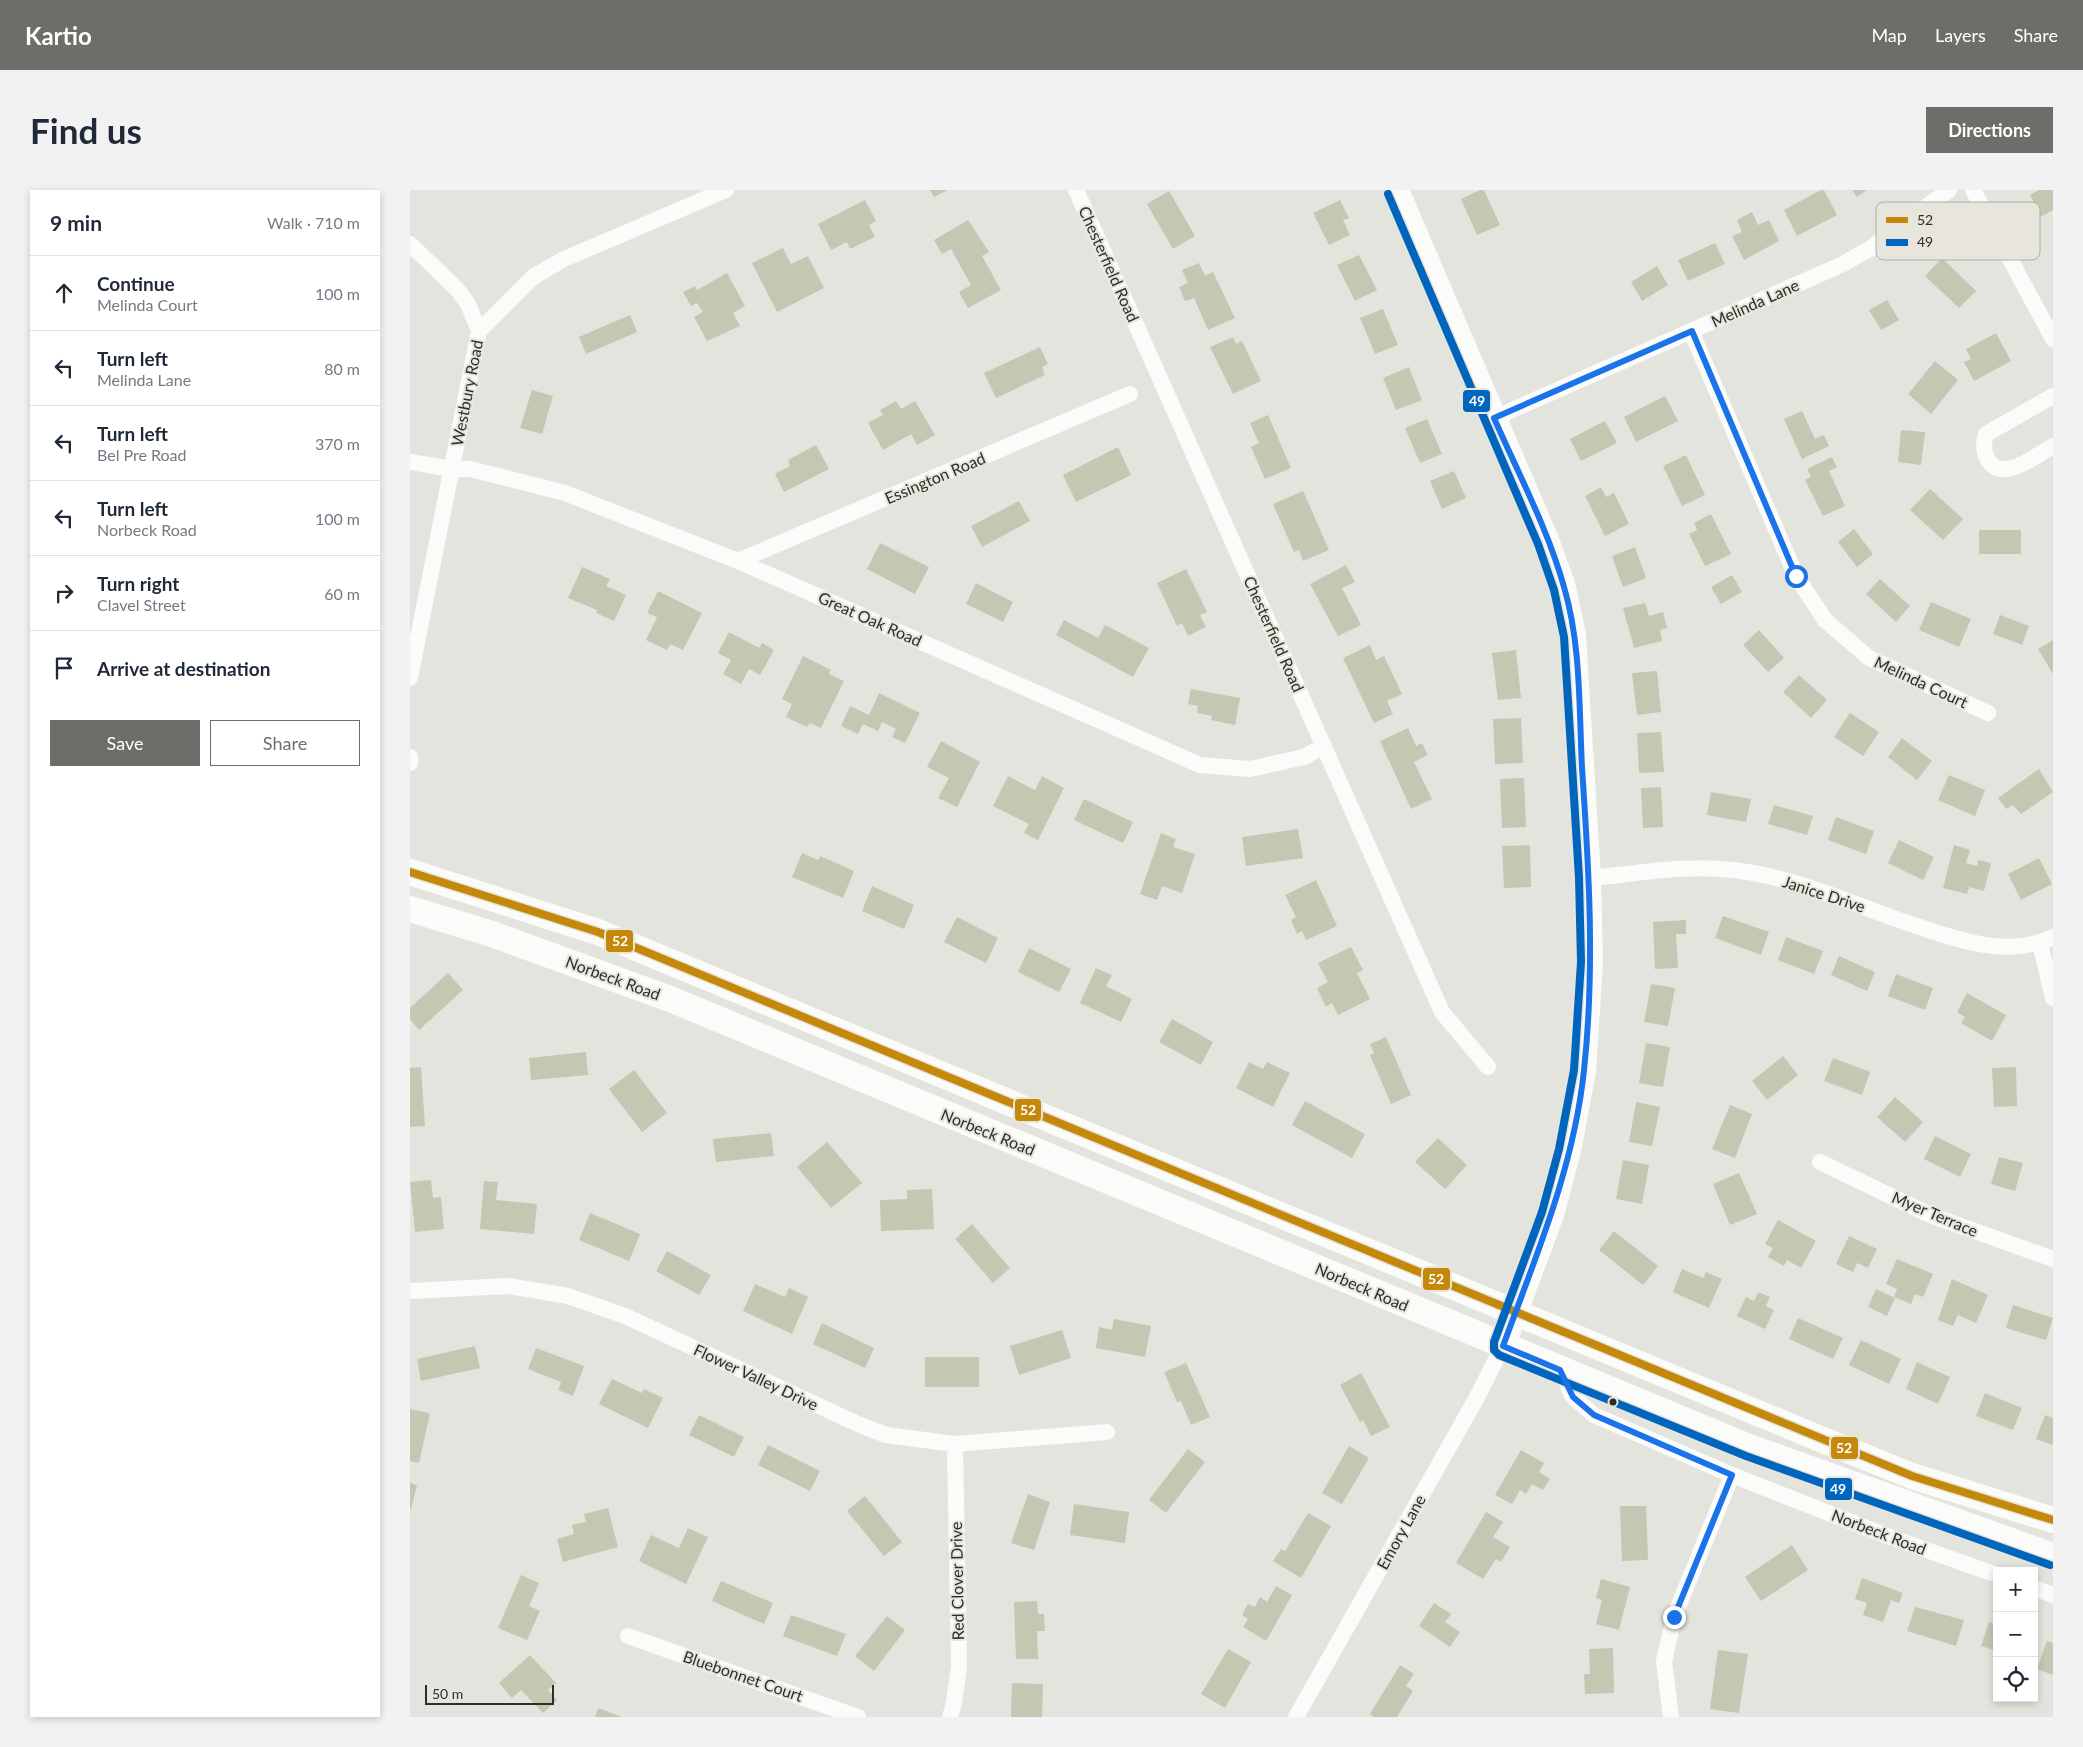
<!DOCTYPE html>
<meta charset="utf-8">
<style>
body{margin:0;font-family:Lato,sans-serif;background:#f2f2f3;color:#1f2937}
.controls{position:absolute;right:15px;bottom:15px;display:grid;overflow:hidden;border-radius:0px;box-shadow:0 2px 8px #0003}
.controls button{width:45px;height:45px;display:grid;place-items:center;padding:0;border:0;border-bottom:1px solid #e0e1e3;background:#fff;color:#1f2937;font:25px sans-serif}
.scale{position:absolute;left:15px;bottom:12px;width:129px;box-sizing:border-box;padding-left:5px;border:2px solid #2d2d29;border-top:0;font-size:14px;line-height:18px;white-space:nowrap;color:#2d2d29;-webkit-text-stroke:4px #e7e5dc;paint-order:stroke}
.stop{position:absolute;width:15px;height:15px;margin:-11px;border:4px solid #1a73e8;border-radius:50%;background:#fff}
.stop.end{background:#1a73e8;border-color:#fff;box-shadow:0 1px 5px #0008}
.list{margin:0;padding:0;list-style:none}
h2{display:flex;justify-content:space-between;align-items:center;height:65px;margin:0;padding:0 20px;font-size:21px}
h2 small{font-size:16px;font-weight:400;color:#747a83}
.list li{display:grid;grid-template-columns:32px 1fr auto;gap:15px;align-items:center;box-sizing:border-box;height:75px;padding:0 20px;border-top:1px solid #e0e1e3}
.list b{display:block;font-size:19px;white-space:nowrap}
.list p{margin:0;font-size:16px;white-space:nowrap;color:#747a83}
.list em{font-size:16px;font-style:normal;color:#747a83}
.actions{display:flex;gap:10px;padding:15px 20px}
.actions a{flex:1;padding:11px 0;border:1px solid #6d6d69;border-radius:0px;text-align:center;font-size:18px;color:#6d6d69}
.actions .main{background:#6d6d69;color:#fff}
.icon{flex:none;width:28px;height:28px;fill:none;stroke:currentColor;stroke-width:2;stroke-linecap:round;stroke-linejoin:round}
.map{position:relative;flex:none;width:1643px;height:1527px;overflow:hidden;border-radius:0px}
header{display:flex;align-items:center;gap:30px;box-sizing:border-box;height:70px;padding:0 25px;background:#6d6d69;color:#fff}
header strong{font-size:24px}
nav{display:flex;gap:28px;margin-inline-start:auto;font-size:18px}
.intro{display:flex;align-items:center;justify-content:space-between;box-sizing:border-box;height:120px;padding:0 30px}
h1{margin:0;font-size:35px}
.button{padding:12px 22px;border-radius:0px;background:#6d6d69;color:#fff;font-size:18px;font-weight:700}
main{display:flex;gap:30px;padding:0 30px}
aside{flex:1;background:#fff;border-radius:0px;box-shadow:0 2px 8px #0003}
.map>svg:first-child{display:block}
</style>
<header>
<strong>Kartio</strong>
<nav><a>Map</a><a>Layers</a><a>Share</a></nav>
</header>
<div class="intro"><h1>Find us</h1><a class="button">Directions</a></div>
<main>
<aside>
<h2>9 min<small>Walk · 710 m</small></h2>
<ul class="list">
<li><svg class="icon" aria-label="ahead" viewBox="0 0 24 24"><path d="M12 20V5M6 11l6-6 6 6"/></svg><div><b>Continue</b><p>Melinda Court</p></div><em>100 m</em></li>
<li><svg class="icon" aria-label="left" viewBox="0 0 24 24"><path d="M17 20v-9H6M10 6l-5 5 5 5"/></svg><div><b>Turn left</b><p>Melinda Lane</p></div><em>80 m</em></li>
<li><svg class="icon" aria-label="left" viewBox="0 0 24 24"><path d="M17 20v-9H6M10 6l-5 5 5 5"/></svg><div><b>Turn left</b><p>Bel Pre Road</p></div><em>370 m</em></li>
<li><svg class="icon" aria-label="left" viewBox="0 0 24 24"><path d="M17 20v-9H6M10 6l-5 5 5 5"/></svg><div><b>Turn left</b><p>Norbeck Road</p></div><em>100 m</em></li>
<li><svg class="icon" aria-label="right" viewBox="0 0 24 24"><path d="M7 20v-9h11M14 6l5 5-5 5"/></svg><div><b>Turn right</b><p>Clavel Street</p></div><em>60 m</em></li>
<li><svg class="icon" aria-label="arrive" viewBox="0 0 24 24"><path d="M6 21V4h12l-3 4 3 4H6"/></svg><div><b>Arrive at destination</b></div></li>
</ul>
<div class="actions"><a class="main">Save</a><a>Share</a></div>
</aside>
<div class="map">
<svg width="1643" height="1527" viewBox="0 0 1643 1527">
<rect width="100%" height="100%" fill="#e4e4df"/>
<path fill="#c4c7b1" d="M520,0H538L524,7Z
M1070,0H1074L1090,35L1067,45L1051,9Z
M1411,0H1414L1427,25L1387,46L1374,20Z
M1442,0H1457L1447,7Z
M1629,0H1643V20L1631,27L1620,5Z
M759,1L785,46L763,59L737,14Z
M455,10L466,31L459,35L465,47L440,59L437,52L421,60L408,34Z
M930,10L939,28L933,30L940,45L919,55L903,23Z
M1342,22L1348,35L1359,30L1369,51L1334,70L1322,46L1332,42L1327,30Z
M558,30L579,62L572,66L591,100L558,118L549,102L561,95L541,59L532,64L524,50Z
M1305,53L1315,74L1278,91L1268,70Z
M373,58L381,74L398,66L414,98L367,122L342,73Z
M949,65L967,100L945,111L927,75Z
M1532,68L1566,101L1549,118L1515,86Z
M789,73L795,86L803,82L825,128L798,140L784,108L775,111L769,97L778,93L772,80Z
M1247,76L1258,95L1232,111L1221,92Z
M317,83L335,116L323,123L330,136L297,151L284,127L293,122L287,113L281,116L273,102L285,96L287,100Z
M1477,110L1489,130L1471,140L1459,120Z
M973,119L988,155L965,164L950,128Z
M220,125L227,142L176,164L169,147Z
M1586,143L1601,171L1564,191L1554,172L1561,169L1556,159Z
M823,147L826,154L832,151L851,191L823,204L800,157Z
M630,157L638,174L632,177L635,185L586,208L574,183Z
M1525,171L1548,190L1521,224L1498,204Z
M999,177L1012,210L986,220L973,188Z
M122,200L143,206L132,244L110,238Z
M1255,206L1268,231L1226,252L1214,227Z
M486,211L491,219L505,211L525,245L507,255L501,244L473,260L458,233L473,225L470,220Z
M1392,221L1405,249L1414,245L1419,256L1392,269L1374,229Z
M858,225L881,278L855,289L841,257L849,253L840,233Z
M1017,229L1032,264L1010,273L995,238Z
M1195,231L1207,253L1171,271L1160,249Z
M1491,240L1515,242L1511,275L1488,272Z
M406,255L419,279L374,302L365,284L380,276L378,270Z
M708,257L721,285L666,312L653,285Z
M1276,265L1295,305L1272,316L1253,276Z
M1422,267L1427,277L1419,281L1435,316L1413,326L1395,290L1401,287L1397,279Z
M1044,281L1056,308L1032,319L1020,291Z
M1191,297L1196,307L1204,303L1219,334L1195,346L1175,306Z
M1520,299L1553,329L1533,350L1500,320Z
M893,301L919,360L893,371L889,360L884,362L863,314Z
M609,311L620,331L572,357L561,336Z
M1301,324L1321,364L1295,376L1279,344L1287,340L1284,333Z
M1444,339L1463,364L1447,377L1428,352Z
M1569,340H1611V364H1569Z
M470,353L519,377L505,404L457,379Z
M1225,357L1236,388L1213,397L1202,366Z
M936,375L945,392L932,398L951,435L928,446L900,394Z
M172,377L200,389L196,396L216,405L204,431L186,423L187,420L158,408Z
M776,379L797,422L790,425L796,437L778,446L772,433L767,436L747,393Z
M1322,385L1332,402L1311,414L1301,397Z
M1470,389L1500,416L1486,432L1456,404Z
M566,393L603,412L593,432L556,414Z
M248,401L292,423L273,460L260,454L257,460L236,450L247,427L237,423Z
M1521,412L1561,429L1549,457L1509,440Z
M1235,413L1239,426L1253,422L1257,438L1250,440L1252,451L1224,458L1213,418Z
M1590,425L1619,436L1612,455L1583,444Z
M654,430L688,448L695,435L739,458L723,487L646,445Z
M1349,440L1374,468L1358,482L1333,455Z
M319,442L349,458L352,453L364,460L350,485L339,479L331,494L313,484L321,470L308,463Z
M1643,450V484L1628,459Z
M960,455L966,470L974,466L992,504L977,511L983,524L964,533L933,468Z
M1106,460L1111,508L1088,510L1082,463Z
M393,466L421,480L419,484L434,491L411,538L400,533L397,537L376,527L382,514L372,509Z
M1247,481L1251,522L1227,525L1222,483Z
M1389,485L1417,510L1401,528L1373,502Z
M781,499L830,508L825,535L801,530L802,526L787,523L788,516L778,514Z
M469,503L510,523L495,553L482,547L486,539L472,532L468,541L453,534L448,544L431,536L440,516L459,525Z
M1440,523L1469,542L1453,566L1424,547Z
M1111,528L1113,573L1085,574L1083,529Z
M998,538L1006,556L1012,553L1018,565L1004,572L1022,609L1001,619L970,551Z
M1251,542L1254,582L1229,583L1227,543Z
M1492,548L1522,571L1507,590L1478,567Z
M531,551L570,572L547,617L528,608L539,588L517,577Z
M1629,579L1643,602L1611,624L1603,615L1596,619L1588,608Z
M1539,585L1575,600L1565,626L1528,610Z
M598,586L625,600L632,586L654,598L628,650L614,643L619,634L583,616Z
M1114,588L1116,637L1092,638L1090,589Z
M1251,597L1253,637L1233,638L1231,598Z
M1301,602L1341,609L1336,632L1297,625Z
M674,609L723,632L713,653L664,630Z
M1364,615L1403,626L1397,645L1358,634Z
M1426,627L1464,641L1456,664L1418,650Z
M888,639L893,668L836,676L832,647Z
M751,643L766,649L763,657L785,664L772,703L752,696L747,710L730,704Z
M1489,650L1524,667L1513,690L1478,673Z
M1120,655L1121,697L1094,698L1092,656Z
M1544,655L1560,660L1556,673L1567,676L1568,670L1581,673L1574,701L1559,697L1557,704L1533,698Z
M392,663L408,670L410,666L444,681L433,708L382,687Z
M1629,668L1642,694L1611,710L1598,684Z
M906,690L927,736L896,750L892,741L887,744L881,730L886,727L875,705Z
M462,696L504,715L494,739L452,721Z
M1313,726L1359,742L1351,765L1305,748Z
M547,727L588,748L576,773L534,752Z
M1276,730V744H1266L1268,778L1245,779L1243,732Z
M1376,747L1413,761L1404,784L1368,770Z
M941,757L953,780L947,783L960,809L928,825L922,813L916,817L907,798L918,792L908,773Z
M619,758L661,779L649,802L608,782Z
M1429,766L1465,782L1457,801L1421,785Z
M686,778L702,785L696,796L722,809L711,832L670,813Z
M38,783L53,800L9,840L0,829V818Z
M1486,784L1523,798L1515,820L1478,806Z
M1241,794L1265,798L1258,836L1234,832Z
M1557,803L1596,825L1582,851L1551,833L1555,827L1547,822Z
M762,829L803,852L791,875L749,852Z
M976,847L1001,905L981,914L960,865L964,863L960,854Z
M1236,853L1260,857L1253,897L1229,893Z
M176,862L178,885L121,890L119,868Z
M1373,866L1388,885L1357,910L1342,891Z
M1423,868L1460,882L1452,905L1414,891Z
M839,872L853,879L857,872L880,883L863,917L826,898Z
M11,877L15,936L0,937V878Z
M1606,877L1607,916L1584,917L1582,878Z
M224,880L257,923L232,942L199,899Z
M1485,907L1513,932L1495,952L1467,927Z
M895,911L955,944L942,968L882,935Z
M1226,912L1250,917L1242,956L1219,952Z
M1320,915L1342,924L1325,968L1302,959Z
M361,943L364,966L306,972L303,949Z
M1525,946L1561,964L1550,987L1514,969Z
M1028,948L1057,975L1035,999L1005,972Z
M417,952L452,993L421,1018L387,977Z
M1589,967L1613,973L1605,1001L1581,994Z
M1213,970L1239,975L1232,1014L1206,1009Z
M1329,983L1347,1024L1320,1035L1303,994Z
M21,990L23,1008L31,1007L34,1039L5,1042L0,992Z
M74,991L88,992L86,1010L127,1014L124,1044L70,1039Z
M522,999L524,1039L471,1041L470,1010L497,1009V1000Z
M180,1023L230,1044L219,1071L169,1050Z
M1368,1030L1406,1051L1391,1078L1377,1070L1374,1076L1358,1067L1363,1058L1355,1054Z
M562,1034L600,1078L583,1093L545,1049Z
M1204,1041L1248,1076L1233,1095L1189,1060Z
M1439,1046L1467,1059L1458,1078L1447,1073L1443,1082L1426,1074Z
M257,1061L301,1085L289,1105L246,1081Z
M1487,1069L1523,1084L1513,1107L1505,1104L1501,1114L1484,1107L1487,1099L1476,1094Z
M1272,1079L1293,1088L1296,1082L1312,1089L1299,1118L1263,1102Z
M1542,1089L1578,1105L1566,1133L1548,1125L1543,1136L1528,1130Z
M345,1094L375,1107L379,1098L398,1107L382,1144L333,1121Z
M1466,1099L1485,1108L1477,1126L1458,1117Z
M1348,1102L1360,1107L1356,1116L1364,1120L1355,1139L1327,1126L1336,1107L1344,1111Z
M1603,1115L1643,1128L1636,1150L1596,1138Z
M1388,1128L1433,1148L1423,1169L1379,1149Z
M704,1129L741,1136L735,1167L686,1158L689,1137L702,1140Z
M412,1133L464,1158L455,1178L403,1154Z
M652,1140L661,1168L609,1185L600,1156Z
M1451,1150L1491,1169L1479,1194L1439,1175Z
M65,1156L70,1178L11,1191L7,1169Z
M126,1158L174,1176L163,1206L148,1200L151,1192L118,1179Z
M515,1167H569V1197H515Z
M1507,1172L1540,1187L1528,1214L1496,1199Z
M776,1173L800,1227L781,1235L771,1211L767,1212L754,1182Z
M951,1183L980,1237L961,1246L953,1230L950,1232L930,1195Z
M202,1189L232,1203L234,1199L253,1208L238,1238L189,1214Z
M1575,1203L1612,1218L1603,1240L1566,1226Z
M0,1219L20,1223L9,1273L0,1271Z
M289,1225L334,1247L324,1267L279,1245Z
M1635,1225L1643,1228V1255L1626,1249Z
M358,1255L410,1281L400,1301L348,1275Z
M939,1256L959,1268L932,1314L912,1303Z
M778,1259L795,1272L756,1323L739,1310Z
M1111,1260L1134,1273L1129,1282L1140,1289L1133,1300L1122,1294L1116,1304L1110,1300L1102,1314L1085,1305Z
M0,1293L7,1295L1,1319H0Z
M618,1304L640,1312L624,1360L601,1353Z
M455,1306L492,1352L474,1366L437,1321Z
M664,1314L719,1322L715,1353L660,1345Z
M1210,1316H1236L1238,1370L1212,1371Z
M198,1318L208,1357L153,1372L147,1349L164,1344L162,1335L176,1332L174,1324Z
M1076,1322L1093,1332L1083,1347L1100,1357L1091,1372L1086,1369L1073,1389L1046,1373Z
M898,1323L921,1336L891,1388L863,1371L871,1359L875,1361Z
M278,1338L298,1347L276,1394L229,1371L241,1345L269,1358Z
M1382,1355L1398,1380L1351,1411L1335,1387Z
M111,1385L129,1393L119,1416L130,1421L117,1450L88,1438Z
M1452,1388L1493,1403L1489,1413L1481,1410L1473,1432L1453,1425L1457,1413L1445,1409Z
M1191,1389L1220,1397L1209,1440L1186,1434L1192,1410L1186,1408Z
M311,1391L363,1413L354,1434L302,1411Z
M866,1396L882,1405L856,1451L833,1437L838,1429L832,1425L838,1414L845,1417L850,1407L857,1412Z
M627,1411L628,1424H634L635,1441H627L628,1469H606L604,1412Z
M1024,1413L1041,1424L1035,1432L1050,1442L1040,1457L1009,1436Z
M1505,1417L1554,1430L1546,1456L1497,1441Z
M381,1425L436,1444L427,1466L373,1446Z
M477,1426L495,1440L464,1481L445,1466Z
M1579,1432L1587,1435V1461L1571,1456Z
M1637,1451L1643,1453V1485L1627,1479Z
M1203,1458L1204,1503L1175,1504L1174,1484H1180L1179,1459Z
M818,1459L841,1472L815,1518L791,1504Z
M1308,1460L1338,1464L1329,1523L1300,1519Z
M120,1465L146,1493L138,1500L147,1510L133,1523L111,1500L102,1508L89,1493Z
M990,1475L1004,1484L996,1496L1003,1501L987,1527H964L960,1524Z
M602,1493L633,1494L632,1527H601Z
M188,1518L212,1527H185Z"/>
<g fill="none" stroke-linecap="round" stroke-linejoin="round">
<path stroke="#fbfbfa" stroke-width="16" d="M666,0L1032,822L1078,877
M1563,0L1643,149
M0,54L47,99L58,114L69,141
M1281,141L1386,386L1415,430L1459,468L1578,523
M1643,206L1576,244C1570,261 1579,285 1602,278C1615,275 1630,263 1643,256
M1084,228L1433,74L1461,58L1539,0
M0,272L42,279H60L155,303L328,371L790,575L840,579L894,567L914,556
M328,371L720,204
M0,488L69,141L123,87L154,69L316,0
M0,567V573
M1179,688C1226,684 1276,674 1323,680C1379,686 1433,710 1486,729C1535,745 1592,771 1643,747
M1630,753L1643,808
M1410,972L1520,1025L1643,1069
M0,1101L98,1096L158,1106L215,1126L450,1235L476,1245L545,1254L697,1242
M1150,1179L1163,1207L1184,1225L1322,1285L1477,1346L1587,1385
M1624,1398L1643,1405
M218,1446L448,1527
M540,1527L544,1513L549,1476L545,1254
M886,1527L1066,1209L1093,1156
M1261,1527L1254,1471L1264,1427L1322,1285"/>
<path stroke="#fbfbfa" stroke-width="24" d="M987,0L1137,350L1154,397L1164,446L1179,688L1181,772L1174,881L1159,961L1142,1025L1093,1156"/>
<path stroke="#fbfbfa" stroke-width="26" d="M0,682L188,742L1408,1248L1502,1286L1643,1330
M0,719L82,744L260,809L1339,1257L1643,1366"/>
<defs>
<path id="bus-1" d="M0,682L188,742L1502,1286L1643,1330"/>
<path id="bus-2" d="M978,4L1128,354L1144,400L1154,447L1169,688L1171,772L1164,880L1149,959L1132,1022L1084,1152V1160L1089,1165L1336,1266L1640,1375"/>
</defs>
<use href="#bus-1" stroke="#e7e5dc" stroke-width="11"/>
<use href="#bus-2" stroke="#e7e5dc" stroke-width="11"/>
<use href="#bus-1" stroke="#c4880a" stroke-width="8"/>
<use href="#bus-2" stroke="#0065bd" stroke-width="8"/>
</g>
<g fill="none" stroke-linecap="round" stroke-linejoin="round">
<path stroke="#1a73e8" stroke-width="6" d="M1264,1427L1322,1285L1184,1225L1163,1207L1150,1180L1093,1156C1126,1066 1164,977 1174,880C1185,779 1179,679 1172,578C1169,518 1171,454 1154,397C1138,339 1108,283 1084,228L1282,141L1386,386"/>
</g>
<circle fill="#2d2d29" stroke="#e7e5dc" stroke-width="2" cx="1203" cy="1212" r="4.5"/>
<g text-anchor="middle" stroke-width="4" stroke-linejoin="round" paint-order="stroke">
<g font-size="16" fill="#2d2d29" stroke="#e7e5dc">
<text transform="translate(699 74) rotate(66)" y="6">Chesterfield Road</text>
<text transform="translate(1345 113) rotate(-24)" y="6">Melinda Lane</text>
<text transform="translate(57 203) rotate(-79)" y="6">Westbury Road</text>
<text transform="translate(525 288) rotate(-23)" y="6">Essington Road</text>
<text transform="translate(460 429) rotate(24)" y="6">Great Oak Road</text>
<text transform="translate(864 444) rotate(66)" y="6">Chesterfield Road</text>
<text transform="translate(1511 492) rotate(25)" y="6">Melinda Court</text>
<text transform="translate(1414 704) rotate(18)" y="6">Janice Drive</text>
<text transform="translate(203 788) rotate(20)" y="6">Norbeck Road</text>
<text transform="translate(578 942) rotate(22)" y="6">Norbeck Road</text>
<text transform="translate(1525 1024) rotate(23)" y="6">Myer Terrace</text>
<text transform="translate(952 1097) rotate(23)" y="6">Norbeck Road</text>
<text transform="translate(346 1187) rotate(25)" y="6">Flower Valley Drive</text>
<text transform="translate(991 1342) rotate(-61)" y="6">Emory Lane</text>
<text transform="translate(1469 1342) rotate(21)" y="6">Norbeck Road</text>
<text transform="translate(547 1391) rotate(-91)" y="6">Red Clover Drive</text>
<text transform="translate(333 1486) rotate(19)" y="6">Bluebonnet Court</text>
</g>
</g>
<rect x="1466" y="12" width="164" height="58" rx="8" fill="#e7e5dc" stroke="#afaea6" stroke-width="1"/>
<rect x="1476" y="27" width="22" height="6" fill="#c4880a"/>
<rect x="1476" y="49" width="22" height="7" fill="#0065bd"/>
<g font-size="14" fill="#2d2d29">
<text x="1507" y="35">52</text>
<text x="1507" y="57">49</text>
</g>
<g stroke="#e7e5dc" stroke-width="2">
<rect x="1052" y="199" width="29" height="24" rx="5" fill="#0065bd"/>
<rect x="195" y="739" width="29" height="24" rx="5" fill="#c4880a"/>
<rect x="604" y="908" width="28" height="24" rx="5" fill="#c4880a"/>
<rect x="1012" y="1077" width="29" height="24" rx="5" fill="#c4880a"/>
<rect x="1420" y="1246" width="29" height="24" rx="5" fill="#c4880a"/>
<rect x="1414" y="1287" width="29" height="24" rx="5" fill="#0065bd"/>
</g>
<g font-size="14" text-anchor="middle" font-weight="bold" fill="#fff">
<text x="1067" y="216">49</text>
<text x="210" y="756">52</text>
<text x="618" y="925">52</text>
<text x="1026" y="1094">52</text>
<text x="1434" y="1263">52</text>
<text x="1428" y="1304">49</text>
</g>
</svg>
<div class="controls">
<button>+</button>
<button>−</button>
<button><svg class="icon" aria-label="locate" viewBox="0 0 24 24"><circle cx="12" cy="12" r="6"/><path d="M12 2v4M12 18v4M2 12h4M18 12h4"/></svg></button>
</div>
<div class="scale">50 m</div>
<div class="stop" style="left:1386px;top:386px"></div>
<div class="stop end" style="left:1264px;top:1427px"></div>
</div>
</main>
